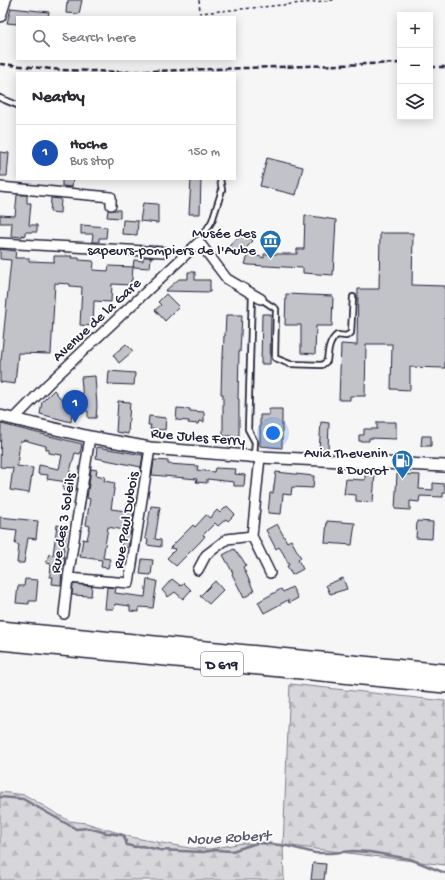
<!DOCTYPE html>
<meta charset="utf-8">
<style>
body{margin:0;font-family:"Gochi Hand",sans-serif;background:#f7f7f7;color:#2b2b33}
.controls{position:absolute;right:12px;top:12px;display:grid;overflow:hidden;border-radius:0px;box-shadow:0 2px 10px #0003}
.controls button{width:36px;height:36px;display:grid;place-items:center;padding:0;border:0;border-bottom:1px solid #e1e1e2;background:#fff;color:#2b2b33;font:20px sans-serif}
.you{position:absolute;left:273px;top:433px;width:14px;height:14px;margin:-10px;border:3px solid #fff;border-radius:50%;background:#1a73e8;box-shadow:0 0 0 6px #1a73e833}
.badge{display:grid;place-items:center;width:26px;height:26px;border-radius:50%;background:#2563eb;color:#fff;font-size:13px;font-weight:700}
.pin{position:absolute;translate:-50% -33px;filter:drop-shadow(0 1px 2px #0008)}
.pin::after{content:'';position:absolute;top:21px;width:14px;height:12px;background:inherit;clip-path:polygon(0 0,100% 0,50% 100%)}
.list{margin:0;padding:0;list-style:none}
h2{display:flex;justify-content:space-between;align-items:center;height:52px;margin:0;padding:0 16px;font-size:17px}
h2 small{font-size:13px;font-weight:400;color:#7c7c81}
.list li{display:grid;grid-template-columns:26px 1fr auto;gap:12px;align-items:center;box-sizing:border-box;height:56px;padding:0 16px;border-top:1px solid #e1e1e2}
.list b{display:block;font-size:15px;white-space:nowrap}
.list p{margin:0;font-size:13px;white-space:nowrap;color:#7c7c81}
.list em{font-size:13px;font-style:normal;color:#7c7c81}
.icon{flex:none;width:22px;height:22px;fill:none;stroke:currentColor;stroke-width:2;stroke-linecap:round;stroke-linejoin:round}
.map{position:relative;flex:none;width:445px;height:880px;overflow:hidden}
.search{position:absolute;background:#fff;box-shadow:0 2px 10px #0003;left:16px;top:16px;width:220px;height:44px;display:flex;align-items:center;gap:10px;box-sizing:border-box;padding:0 14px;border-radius:0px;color:#7c7c81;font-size:15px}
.panel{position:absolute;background:#fff;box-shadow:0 2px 10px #0003;left:16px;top:72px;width:220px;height:108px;border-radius:0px}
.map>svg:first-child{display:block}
</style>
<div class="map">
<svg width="445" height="880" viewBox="0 0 445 880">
<defs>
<pattern id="forest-firs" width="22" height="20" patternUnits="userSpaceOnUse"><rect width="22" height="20" fill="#d7d7db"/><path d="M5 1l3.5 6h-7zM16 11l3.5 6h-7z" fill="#b8b8bd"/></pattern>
</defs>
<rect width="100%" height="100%" fill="#f6f6f7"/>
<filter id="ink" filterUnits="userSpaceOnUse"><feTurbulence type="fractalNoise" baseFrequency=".025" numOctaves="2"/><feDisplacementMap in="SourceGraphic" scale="8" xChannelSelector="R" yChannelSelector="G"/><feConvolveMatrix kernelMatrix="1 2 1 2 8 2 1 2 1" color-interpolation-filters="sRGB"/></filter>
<g filter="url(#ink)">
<path fill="url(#forest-firs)" stroke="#7c7c8b" d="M290,684L445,701V865L283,845L284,880H0V792L25,795L69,821L86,823L135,838L189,848L210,849L243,843L283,845Z"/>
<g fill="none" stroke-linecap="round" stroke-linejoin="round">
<path stroke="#767685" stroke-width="2.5" d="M0,797L23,799L76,829L88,828L107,833L122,835L124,836L127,845L135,847L142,846L160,850L203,852L216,850L232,851L257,843H265L287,846L315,853H331L353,851L370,852L410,859L445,873"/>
</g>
<path fill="#c2c2c9" stroke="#22223b" d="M68,0H82L79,14L66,13L67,2L68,3Z
M11,8L49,12L48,17H17V24L7,23Z
M0,152L9,153L7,176H0Z
M267,158L303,167L296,195L260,186Z
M62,179H73L72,187L62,186Z
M191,179H201L200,214H189Z
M17,195H27V203H31L29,225H37V232H25V236L22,235V237L11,236L12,223H0V215L15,216Z
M51,198L61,199L60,213L50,212Z
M143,203L158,204V223L140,221Z
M108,210H120V218L107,217Z
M305,215L336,220L333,275L303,273V268L249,265L245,264L249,253L264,258V254H297V249H304Z
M123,220L138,221L137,235L122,234Z
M81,225L107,227L106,238H99V242H92L93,234H81Z
M244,232L253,241L236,258L227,248Z
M380,233H413L412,285L445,286V368L410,367V390L391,389L392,344H366L365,396H350V400H339L341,344L357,345L358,289H379Z
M0,249L16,251L15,258H29V261L54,262V256H72L71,258H79V260L93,261L94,263L93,270L108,271L109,266L133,267L132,280H131L130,285L112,284L111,302L94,301L93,326L80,325L82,287L70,286V284L55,283L51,354L18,353L15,384L0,382V360H1L11,260L0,259Z
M143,257H151L150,268L133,267L134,260L143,261Z
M188,272H195V280H210V292L165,291L179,279H188Z
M166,294L179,307L165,321L155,310L161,305L158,302Z
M286,294L333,296L332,326H316L315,354L301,353V325H285Z
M262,314H271L270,364H261Z
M226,315H242L240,352H239L238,399H239V436H223V394H221L222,357H223L224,336H225Z
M126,344L133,351L119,363L113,355Z
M109,371L135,373L134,385L108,384Z
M95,376L97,406L96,418H88V411L72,410L71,422L40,414L42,402L54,390L61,399L83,401L81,377Z
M118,401L130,402L128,434L116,432Z
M177,408L190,409V411L204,412V422L199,421L198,424L188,423L189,421L176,420Z
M269,409H282V448L260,446V415H269Z
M149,416L166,418L165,430L150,429L151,425H148Z
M321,422L329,423L328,451H319Z
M377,422H396V439L369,438V441H359V435H364V429H377Z
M1,424L82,444L80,454L75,453L67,482L47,479L48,475L38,474L39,465L59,469L62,455L49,453V450L46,449V446L24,440L23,441H20L17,466L33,468L29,493L10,490L13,468L0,467Z
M422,436H431V446H421Z
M97,447L143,455L140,473L141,467L96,458Z
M154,460L168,461V464L198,466L197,470L214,472L215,468L236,469L235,474L245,475L244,486H234V482L207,479V483L196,482L197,479L152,475Z
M91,469L97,470L96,475L105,477L104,481L115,483L111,509L126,511L127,504L135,505L128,548L121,546L124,530L108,527L103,558L110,559L108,568L101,567L102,560L80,557L83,539L87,540L90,526L86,525L90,499L87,498Z
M276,472L314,476L313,488L292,487L291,495L283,494L281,514L268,513L270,493H273Z
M365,472L375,473L373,502L356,501V495L344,494L346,479L365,480Z
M397,474L420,475L419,489L433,490V483L444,484V486H445V493H443V497L420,496L419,502L410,501V510L395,509Z
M64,482L74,484L72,492L63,490Z
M151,506L160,507L155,539L161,540V547L147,545L148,540L145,538Z
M227,506L235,514L228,521L226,519L218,526L215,523L203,535L205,536L201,541L176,566L167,558L176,549L170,548L193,525L195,527L206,515L210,518L217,510L220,513Z
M0,517L38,521L36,539L28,538L24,563H17L19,545L15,544L17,530L0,528Z
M327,521L355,523L352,545L325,543Z
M417,521L433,522L432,539L416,538Z
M277,524L287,542L291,540L301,558L298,560L303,569L292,575L287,566L289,565L283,553L279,547L276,549L266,530Z
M57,525L67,527L63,557H65L64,565H62L61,585L52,584L53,577H50L51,564L46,563L49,554L53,555Z
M234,549L240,557H241L246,565L243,567L254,591L244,598L232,574L233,573L223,555Z
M142,559L153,560L151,575L140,574Z
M343,578L347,589L330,594L326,585Z
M25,579L38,580L36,601H29V604L16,603L18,586H24Z
M147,579L157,581L153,608L139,607V612L130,611V606L115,604L114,609H105L107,587L116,588L115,593L145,597Z
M172,579L181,586L184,583L191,590L183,599L175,592L168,597L162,590Z
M215,581L223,590L209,604L200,596Z
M73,584L92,586L91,596L72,595Z
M292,587L298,598L289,603L288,600L264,613L258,602L281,589L283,592Z
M313,863L326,864L324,880H311Z"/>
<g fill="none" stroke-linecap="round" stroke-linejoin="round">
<defs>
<path id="service" d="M0,98L17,105
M199,242L212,221L222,190L220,179
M252,294L248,429L255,442L254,456
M261,299L276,309L275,358L290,364L322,365L327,361C328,352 329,341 337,335L346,336L351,333L353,297"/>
<path id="minor" d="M0,187L111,197V205
M0,243L164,252
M14,419L48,384L199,242L227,279L261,299
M260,457L252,536L270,573
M198,570L206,555L227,539L252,536
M68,578L129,583L150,448
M64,614L68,578L90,437"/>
<path id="tertiary" d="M0,16L5,0
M0,416L90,437L150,448L260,457L445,466"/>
<path id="trunk" d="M0,629L445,672
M0,642L445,685"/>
</defs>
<use href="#service" stroke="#22223b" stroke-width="8"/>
<use href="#minor" stroke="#22223b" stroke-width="12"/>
<use href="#tertiary" stroke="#22223b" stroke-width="14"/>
<use href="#trunk" stroke="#22223b" stroke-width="18"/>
<path stroke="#22223b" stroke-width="1.5" stroke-dasharray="3 3" stroke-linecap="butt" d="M199,0L200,13L334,0"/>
<use href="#service" stroke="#fff" stroke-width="4.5"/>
<use href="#minor" stroke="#fff" stroke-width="9"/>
<use href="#tertiary" stroke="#fff" stroke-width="11"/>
<use href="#trunk" stroke="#fff" stroke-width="15"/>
<path stroke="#22223b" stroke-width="2.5" stroke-dasharray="6 3" stroke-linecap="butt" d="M0,64L62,70L122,72L400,63
M430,67H445"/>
</g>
</g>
<defs>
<symbol id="museum-pin" viewBox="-11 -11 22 30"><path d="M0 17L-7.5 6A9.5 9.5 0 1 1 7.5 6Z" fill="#1f6fb2" stroke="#fff"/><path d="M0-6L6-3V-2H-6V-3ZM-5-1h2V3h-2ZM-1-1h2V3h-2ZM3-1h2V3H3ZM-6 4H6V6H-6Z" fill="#fff"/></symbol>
<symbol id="fuel-pin" viewBox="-11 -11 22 30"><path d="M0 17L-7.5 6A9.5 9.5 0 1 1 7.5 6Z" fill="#1f6fb2" stroke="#fff"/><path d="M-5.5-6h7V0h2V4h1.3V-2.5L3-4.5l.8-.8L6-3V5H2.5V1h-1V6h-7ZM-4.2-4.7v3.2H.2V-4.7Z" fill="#fff"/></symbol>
</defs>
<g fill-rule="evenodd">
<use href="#museum-pin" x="258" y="228" width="25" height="34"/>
<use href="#fuel-pin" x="390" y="448" width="25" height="34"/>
</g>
<g text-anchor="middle" stroke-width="3.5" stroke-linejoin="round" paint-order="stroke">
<rect fill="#fff" stroke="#646476" stroke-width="1" x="201" y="652" width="42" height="24" rx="3"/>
<g font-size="14" font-weight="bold" fill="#22223b">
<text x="222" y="669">D 619</text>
</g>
<g font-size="15" fill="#22223b" stroke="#fff" text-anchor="end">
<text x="256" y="237">Musée des<tspan x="256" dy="17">sapeurs-pompiers de l'Aube</tspan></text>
<text x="388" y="457">Avia Thevenin<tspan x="388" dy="17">&amp; Ducrot</tspan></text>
</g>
<g font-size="15" fill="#22223b" stroke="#fff">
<text transform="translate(96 319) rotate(-43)" y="5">Avenue de la Gare</text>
<text transform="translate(198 436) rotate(5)" y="5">Rue Jules Ferry</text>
<text transform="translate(125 520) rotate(-81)" y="5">Rue Paul Dubois</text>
<text transform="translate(62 523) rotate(-81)" y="5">Rue des 3 Soleils</text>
</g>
<g font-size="16" font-style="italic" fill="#5a5a6d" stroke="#fff">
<text transform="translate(228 836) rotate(-3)" y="6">Noue Robert</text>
</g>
</g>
</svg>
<div class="controls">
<button>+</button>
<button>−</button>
<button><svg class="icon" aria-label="layers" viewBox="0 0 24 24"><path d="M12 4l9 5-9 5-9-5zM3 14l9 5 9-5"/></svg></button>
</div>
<div class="you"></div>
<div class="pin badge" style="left:75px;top:423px;background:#1a4fb4">1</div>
<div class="search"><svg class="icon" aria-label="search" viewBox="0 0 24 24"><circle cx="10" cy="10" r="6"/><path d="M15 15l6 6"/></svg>Search here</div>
<section class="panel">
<h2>Nearby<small></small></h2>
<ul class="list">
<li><span class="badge" style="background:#1a4fb4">1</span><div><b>Hoche</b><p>Bus stop</p></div><em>150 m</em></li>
</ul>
</section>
</div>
